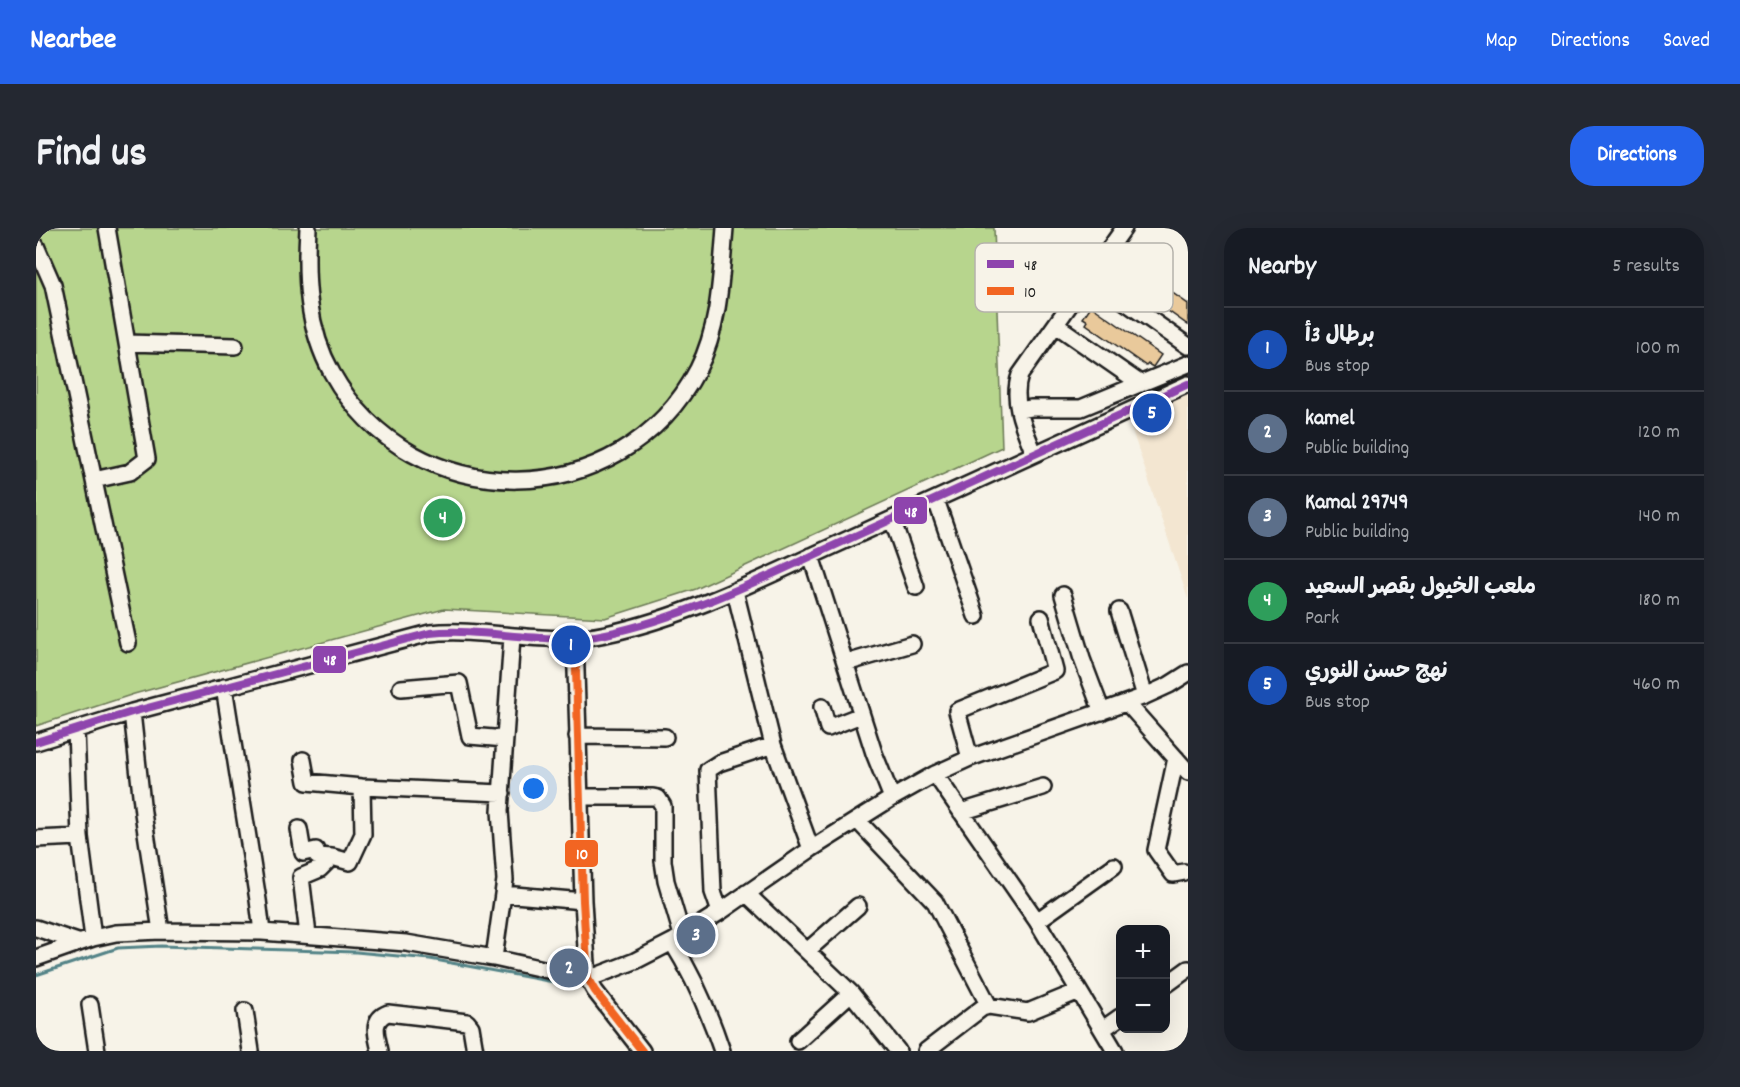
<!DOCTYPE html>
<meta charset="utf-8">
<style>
body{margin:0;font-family:Dekko,"Playpen Sans Arabic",sans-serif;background:#242831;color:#f1f3f6}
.controls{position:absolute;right:18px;bottom:18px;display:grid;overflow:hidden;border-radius:12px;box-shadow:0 6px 24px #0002}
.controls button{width:54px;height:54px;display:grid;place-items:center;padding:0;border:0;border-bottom:2px solid #363941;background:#171b24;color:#f1f3f6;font:30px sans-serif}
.you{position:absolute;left:498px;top:561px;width:21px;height:21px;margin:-15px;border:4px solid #fff;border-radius:50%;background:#1a73e8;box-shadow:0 0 0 9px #1a73e833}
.badge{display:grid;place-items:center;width:39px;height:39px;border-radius:50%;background:#2563eb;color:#fff;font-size:20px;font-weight:700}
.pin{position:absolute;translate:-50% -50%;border:3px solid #fff;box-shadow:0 2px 6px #0006}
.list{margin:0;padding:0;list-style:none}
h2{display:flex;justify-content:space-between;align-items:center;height:78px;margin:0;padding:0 24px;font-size:26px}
h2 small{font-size:20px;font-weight:400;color:#9ea1a6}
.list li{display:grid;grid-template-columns:39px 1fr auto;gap:18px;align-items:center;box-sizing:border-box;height:84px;padding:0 24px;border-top:2px solid #363941}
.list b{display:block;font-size:22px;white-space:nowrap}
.list p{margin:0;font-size:20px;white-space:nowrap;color:#9ea1a6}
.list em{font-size:20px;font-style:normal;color:#9ea1a6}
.map{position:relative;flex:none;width:1152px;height:823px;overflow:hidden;border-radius:24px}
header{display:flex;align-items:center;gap:36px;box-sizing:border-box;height:84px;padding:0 30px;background:#2563eb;color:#fff}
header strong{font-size:28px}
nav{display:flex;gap:33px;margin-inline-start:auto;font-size:21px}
.intro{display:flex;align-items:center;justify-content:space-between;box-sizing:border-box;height:144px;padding:0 36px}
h1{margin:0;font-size:42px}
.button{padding:15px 27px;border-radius:24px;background:#2563eb;color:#fff;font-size:21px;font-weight:700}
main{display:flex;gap:36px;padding:0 36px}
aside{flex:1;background:#171b24;border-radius:24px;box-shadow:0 6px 24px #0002}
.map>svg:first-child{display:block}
</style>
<header>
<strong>Nearbee</strong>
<nav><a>Map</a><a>Directions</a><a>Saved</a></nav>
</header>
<div class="intro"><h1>Find us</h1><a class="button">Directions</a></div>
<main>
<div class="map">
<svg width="1152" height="823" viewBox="0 0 1152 823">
<rect width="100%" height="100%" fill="#f7f3e8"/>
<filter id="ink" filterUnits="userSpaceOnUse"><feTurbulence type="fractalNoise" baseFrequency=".0167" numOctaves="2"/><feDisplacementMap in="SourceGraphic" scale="12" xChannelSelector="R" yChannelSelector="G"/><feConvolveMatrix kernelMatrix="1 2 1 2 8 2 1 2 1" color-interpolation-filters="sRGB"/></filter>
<g filter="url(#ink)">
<path fill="#f3e6d1" d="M1152,165V371L1093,193Z"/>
<path fill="#b7d58d" stroke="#6a7854" stroke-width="1.5" d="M0,0H958L966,219L660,361L569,390L408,381L98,466L0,498Z"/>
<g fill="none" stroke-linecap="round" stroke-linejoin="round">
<path stroke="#528387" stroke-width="3" d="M0,747L82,720L125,718L320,724L394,731L523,755"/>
</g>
<path fill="#e9c99b" stroke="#1c1c1c" stroke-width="1.5" d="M1108,45L1152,76V97L1104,63L1105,61L1100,57Z
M1055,78L1125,127L1117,139L1112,136L1110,138L1050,96L1052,93L1047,90Z"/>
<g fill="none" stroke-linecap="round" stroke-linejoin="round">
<defs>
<path id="minor" d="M272,0C269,50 271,100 296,145C376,289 586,288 662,141C684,98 685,48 689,0
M0,18L17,57L92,415
M1054,49L1152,118
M1020,97L1105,156
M91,115L199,118
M983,182L995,180H1045L1152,136
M998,225C988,200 975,173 984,147L1088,0
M58,252L94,244L111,231L71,0
M900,272L940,388
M856,291L880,359
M775,328L838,525L856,570
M699,363L737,517L775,621
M1027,367L1046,431L1066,484
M1083,383L1109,468
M539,410L547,673L552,751L559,763L606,823
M810,435L876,416
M188,459L222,672L226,704
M365,460L423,455L434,508L469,511
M1091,475L1152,544
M786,479L792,500L825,487
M96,484L107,585L125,703
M40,502L44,609L57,710
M541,508L629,509
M0,514L96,484L394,405C451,399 510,419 570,406C653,388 729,349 806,314C921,262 1036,208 1152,156
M934,530L921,483L1019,443L1005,390
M1140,530L1120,622L1137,646L1148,644
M267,532L271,554L326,559L466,565
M899,546L1001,693L1079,823
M544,569H617L622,570L627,578V633L630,653L646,707
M925,584L1007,559
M821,592L899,674L953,778
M263,601L267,625L280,622L281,628L296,629L284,641L265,649L272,707
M0,611L44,609
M296,629L314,634L327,606L326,559
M710,665L815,765L862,823
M467,666L547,673
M684,684L677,664L672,542L683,535L737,517
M1001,693L1078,638
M0,700L42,714
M636,714C658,749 673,784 686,823
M771,723L822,678
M0,730L57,710L80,705L125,703L226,704L370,715L458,730L552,751L599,733L636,714L684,684L775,621L856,570L899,546L934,530L1109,468L1133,457L1152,445
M458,730L469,652L464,583L476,409
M1130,757L1152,741
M54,777L61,823
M209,783L215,823
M1067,801L1084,789
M762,813L815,765
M344,823C341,808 334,792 352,785L431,794L435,799L439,823
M890,823L946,780L953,778L992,784L1043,763"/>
</defs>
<use href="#minor" stroke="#1c1c1c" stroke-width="20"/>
<use href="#minor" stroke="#f7f3e8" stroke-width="15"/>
<defs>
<path id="bus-1" d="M0,514L96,484L394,405C451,399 510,419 570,406C653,388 729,349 806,314C921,262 1036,208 1152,156"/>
<path id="bus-2" d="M539,410L547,673L552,751L559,763L606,823"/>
</defs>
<use href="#bus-1" stroke="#f7f3e8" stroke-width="12"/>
<use href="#bus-2" stroke="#f7f3e8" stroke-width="12"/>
<use href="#bus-1" stroke="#8e44ad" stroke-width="8"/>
<use href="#bus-2" stroke="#f26522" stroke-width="8"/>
</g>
</g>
<rect x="939" y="15" width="198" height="69" rx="9" fill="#f7f3e8" stroke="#b5b2ab" stroke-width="1.5"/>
<rect x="951" y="32" width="27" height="8" fill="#8e44ad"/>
<rect x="951" y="59" width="27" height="8" fill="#f26522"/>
<g font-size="16" fill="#1c1c1c">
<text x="988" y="42">48</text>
<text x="988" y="69">10</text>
</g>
<g stroke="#f7f3e8" stroke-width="2">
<rect x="857" y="268" width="35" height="29" rx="6" fill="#8e44ad"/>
<rect x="276" y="417" width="35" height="29" rx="6" fill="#8e44ad"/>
<rect x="528" y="611" width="35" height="29" rx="6" fill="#f26522"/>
</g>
<g font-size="16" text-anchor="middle" font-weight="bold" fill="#fff">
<text x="875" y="289">48</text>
<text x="294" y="437">48</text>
<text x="546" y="631">10</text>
</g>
</svg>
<div class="controls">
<button>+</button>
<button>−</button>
</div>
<div class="you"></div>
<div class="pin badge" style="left:535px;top:417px;background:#1a4fb4">1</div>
<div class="pin badge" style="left:533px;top:740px;background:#5c6f8a">2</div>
<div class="pin badge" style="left:660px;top:707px;background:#5c6f8a">3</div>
<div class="pin badge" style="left:407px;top:290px;background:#2e9e5b">4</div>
<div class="pin badge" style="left:1116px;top:185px;background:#1a4fb4">5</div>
</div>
<aside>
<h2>Nearby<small>5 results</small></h2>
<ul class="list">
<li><span class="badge" style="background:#1a4fb4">1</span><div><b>برطال 3أ</b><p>Bus stop</p></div><em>100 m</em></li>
<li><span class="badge" style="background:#5c6f8a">2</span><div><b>kamel</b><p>Public building</p></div><em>120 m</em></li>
<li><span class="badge" style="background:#5c6f8a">3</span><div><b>Kamal 29749</b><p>Public building</p></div><em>140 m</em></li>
<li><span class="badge" style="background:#2e9e5b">4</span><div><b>ملعب الخيول بقصر السعيد</b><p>Park</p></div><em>180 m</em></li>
<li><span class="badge" style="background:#1a4fb4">5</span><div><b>نهج حسن النوري</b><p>Bus stop</p></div><em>460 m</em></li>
</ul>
</aside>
</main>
